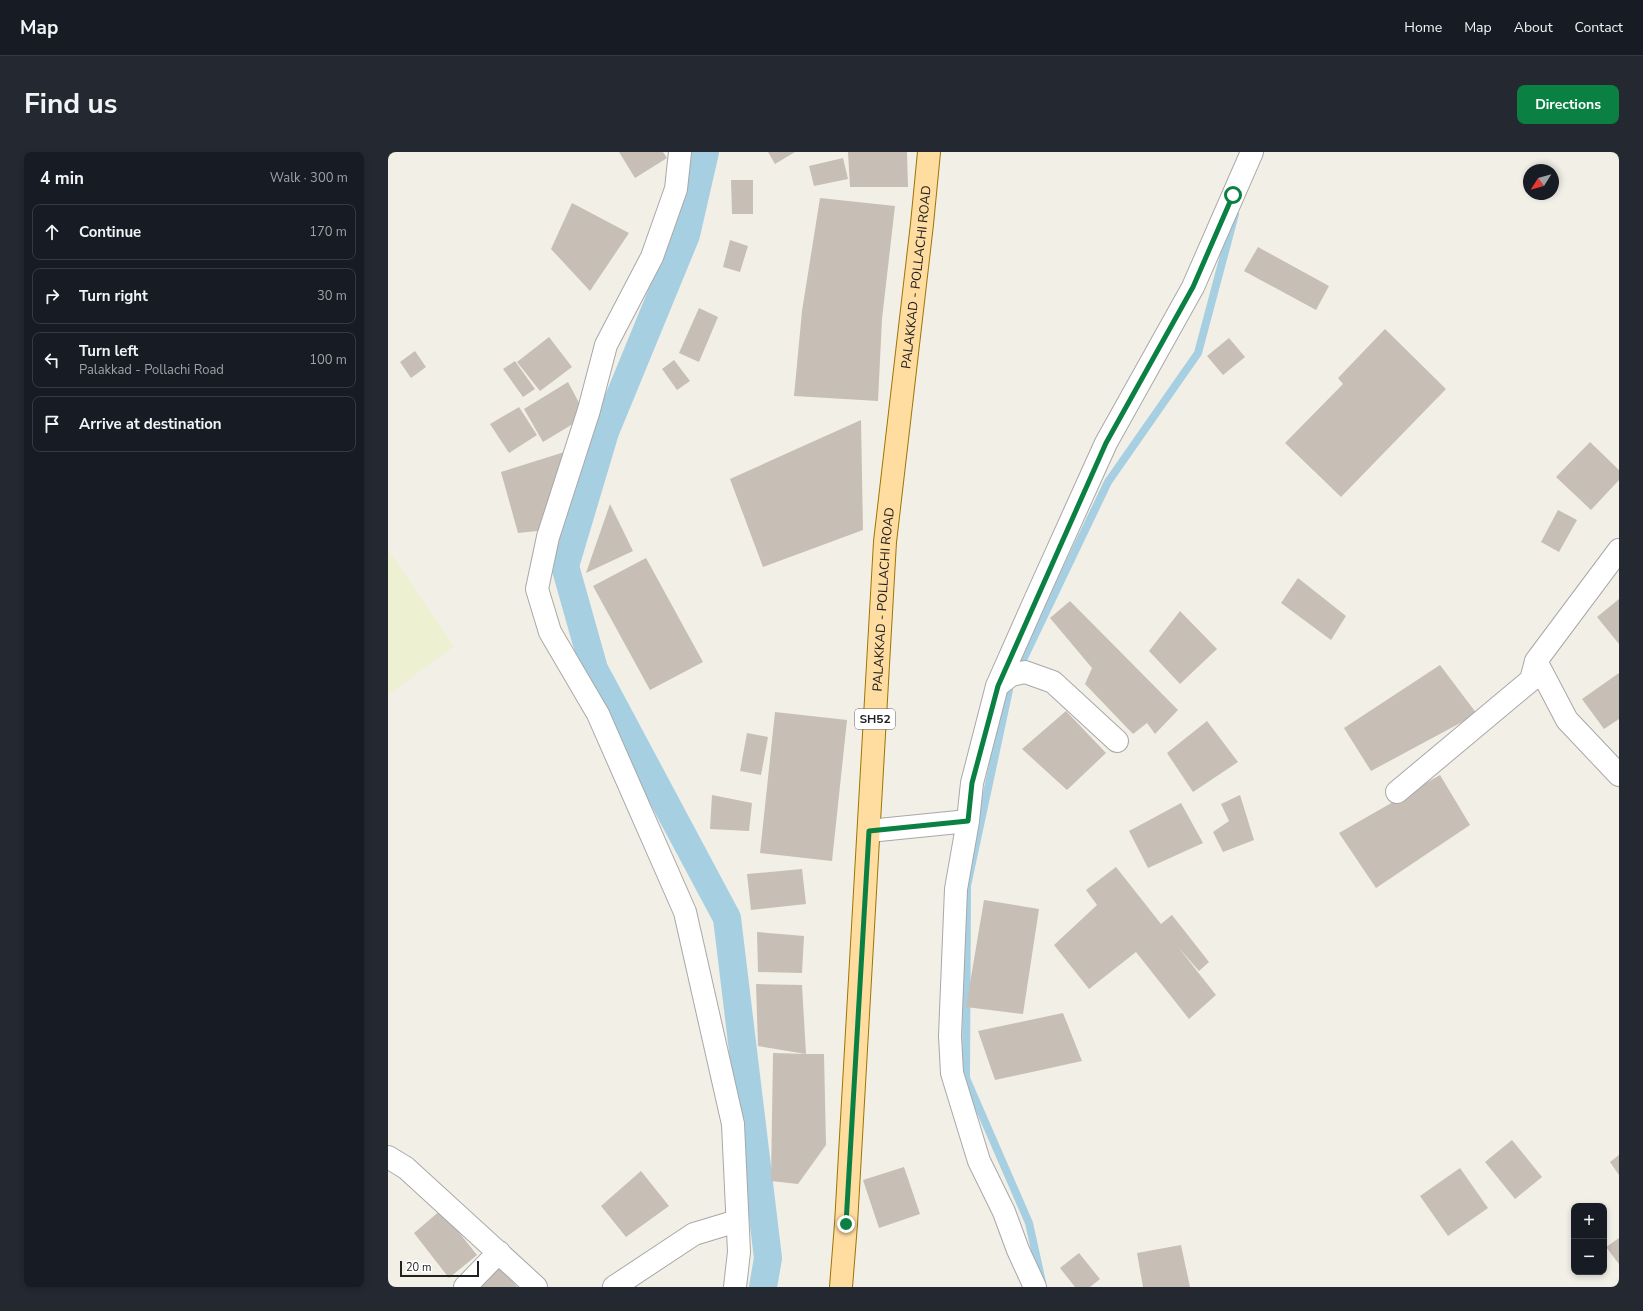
<!DOCTYPE html>
<meta charset="utf-8">
<style>
body{margin:0;font-family:"Nunito Sans",sans-serif;background:#242831;color:#f1f3f6}
.controls{position:absolute;right:12px;bottom:12px;display:grid;overflow:hidden;border-radius:8px;box-shadow:0 2px 6px #0003}
.controls button{width:36px;height:36px;display:grid;place-items:center;padding:0;border:0;border-bottom:1px solid #363941;background:#171b24;color:#f1f3f6;font:20px sans-serif}
.compass{position:absolute;left:1135px;top:12px;width:36px;height:36px;border-radius:50%;background:#171b24;box-shadow:0 2px 6px #0003;rotate:233deg}
.scale{position:absolute;left:12px;bottom:10px;width:79px;box-sizing:border-box;padding-left:4px;border:2px solid #212121;border-top:0;font-size:11px;line-height:14px;white-space:nowrap;color:#212121;-webkit-text-stroke:3px #fff;paint-order:stroke}
.stop{position:absolute;width:12px;height:12px;margin:-9px;border:3px solid #0b8043;border-radius:50%;background:#fff}
.stop.end{background:#0b8043;border-color:#fff;box-shadow:0 1px 4px #0008}
.list{margin:0;padding:0;list-style:none}
h2{display:flex;justify-content:space-between;align-items:center;height:52px;margin:0;padding:0 16px;font-size:17px}
h2 small{font-size:13px;font-weight:400;color:#9ea1a6}
.list li{display:grid;grid-template-columns:26px 1fr auto;gap:12px;align-items:center;box-sizing:border-box;height:56px;margin:0 8px 8px;padding:0 8px;border:1px solid #363941;border-radius:8px}
.list b{display:block;font-size:15px;white-space:nowrap}
.list p{margin:0;font-size:13px;white-space:nowrap;color:#9ea1a6}
.list em{font-size:13px;font-style:normal;color:#9ea1a6}
.icon{flex:none;width:22px;height:22px;fill:none;stroke:currentColor;stroke-width:2;stroke-linecap:round;stroke-linejoin:round}
.map{position:relative;flex:none;width:1231px;height:1135px;overflow:hidden;border-radius:8px}
header{display:flex;align-items:center;gap:24px;box-sizing:border-box;height:56px;padding:0 20px;background:#171b24;border-bottom:1px solid #363941}
header strong{font-size:19px}
nav{display:flex;gap:22px;margin-inline-start:auto;font-size:14px}
.intro{display:flex;align-items:center;justify-content:space-between;box-sizing:border-box;height:96px;padding:0 24px}
h1{margin:0;font-size:28px}
.button{padding:10px 18px;border-radius:8px;background:#0b8043;color:#fff;font-size:14px;font-weight:700}
main{display:flex;gap:24px;padding:0 24px}
aside{flex:1;background:#171b24;border-radius:8px;box-shadow:0 2px 6px #0003}
.map>svg:first-child{display:block}
</style>
<header>
<strong>Map</strong>
<nav><a>Home</a><a>Map</a><a>About</a><a>Contact</a></nav>
</header>
<div class="intro"><h1>Find us</h1><a class="button">Directions</a></div>
<main>
<aside>
<h2>4 min<small>Walk · 300 m</small></h2>
<ul class="list">
<li><svg class="icon" aria-label="ahead" viewBox="0 0 24 24"><path d="M12 20V5M6 11l6-6 6 6"/></svg><div><b>Continue</b></div><em>170 m</em></li>
<li><svg class="icon" aria-label="right" viewBox="0 0 24 24"><path d="M7 20v-9h11M14 6l5 5-5 5"/></svg><div><b>Turn right</b></div><em>30 m</em></li>
<li><svg class="icon" aria-label="left" viewBox="0 0 24 24"><path d="M17 20v-9H6M10 6l-5 5 5 5"/></svg><div><b>Turn left</b><p>Palakkad - Pollachi Road</p></div><em>100 m</em></li>
<li><svg class="icon" aria-label="arrive" viewBox="0 0 24 24"><path d="M6 21V4h12l-3 4 3 4H6"/></svg><div><b>Arrive at destination</b></div></li>
</ul>
</aside>
<div class="map">
<svg width="1231" height="1135" viewBox="0 0 1231 1135">
<rect width="100%" height="100%" fill="#f2efe7"/>
<path fill="#edf1d2" d="M0,398L66,494L0,543Z"/>
<g fill="none" stroke-linecap="round" stroke-linejoin="round">
<path stroke="#a6d0e2" stroke-width="8" d="M633,512L720,330L810,201L847,62
M621,538L579,734L578,926L641,1071L654,1130"/>
<path stroke="#a6d0e2" stroke-width="28" d="M317,0L298,83L217,280L177,414L206,517L339,766L380,1106L375,1135"/>
</g>
<path fill="#c7beb6" d="M231,0H275L279,6L247,26Z
M380,0H407L387,12Z
M460,0H519L520,35H462Z
M455,6L460,27L426,34L421,14Z
M343,28H365V62H344Z
M432,46L507,54L494,167L490,249L406,244L414,159Z
M184,51L241,81L202,139L163,97Z
M342,88L360,94L352,120L335,115Z
M870,95L941,134L928,158L856,119Z
M311,156L330,165L311,210L291,201Z
M997,177L1058,237L953,345L897,291L955,232L950,226Z
M161,185L184,215L152,239L129,210Z
M841,186L857,205L835,223L819,204Z
M27,199L38,215L23,226L12,210Z
M286,208L302,229L289,238L274,217Z
M127,209L147,237L135,245L115,217Z
M180,230L198,264L155,290L136,257Z
M131,255L149,283L121,301L102,272Z
M473,268L475,378L375,415L342,327Z
M1202,290L1231,318V328L1203,358L1168,325Z
M186,297L159,378L130,381L113,320Z
M222,352L245,399L198,421Z
M1170,358L1189,368L1171,400L1153,390Z
M258,406L315,510L262,538L205,434Z
M910,426L958,464L943,488L893,451Z
M1231,447V492L1209,465Z
M682,449L790,558L767,582L759,571L745,582L697,532L704,516L662,466Z
M792,459L829,497L792,532L761,499Z
M1052,513L1089,562L983,619L956,576Z
M1231,521V567L1216,577L1194,547Z
M678,559L718,601L679,638L634,597Z
M387,560L459,568L444,709L372,701Z
M819,569L850,610L805,640L779,601Z
M359,581L380,585L373,623L352,619Z
M1052,623L1082,673L988,736L951,681Z
M324,643L364,651L361,679L322,677Z
M852,643L866,688L835,700L825,680L841,669L833,652Z
M793,651L815,691L760,716L741,679Z
M728,715L773,772L784,763L821,810L811,819L790,795L828,843L801,867L748,800L701,837L666,793L709,753L698,738Z
M414,717L418,752L363,758L359,722Z
M596,748L651,757L635,862L578,855Z
M369,780L416,784L414,821L370,820Z
M368,832L414,833L418,902H436L438,993L410,1032L383,1029L385,901L418,902L370,894Z
M675,861L694,909L607,928L590,879Z
M1124,988L1154,1025L1127,1047L1097,1010Z
M1231,1003V1023L1222,1010Z
M516,1015L532,1062L491,1076L475,1028Z
M1072,1016L1100,1056L1060,1084L1032,1044Z
M253,1019L281,1054L238,1085L213,1054Z
M53,1058L89,1103L61,1126L26,1081Z
M1231,1086V1112L1218,1095Z
M793,1093L802,1135H755L749,1101Z
M691,1101L712,1127L702,1135H687L672,1116Z
M109,1111L129,1135H90Z"/>
<g fill="none" stroke-linecap="round" stroke-linejoin="round">
<defs>
<path id="minor" d="M292,0L288,37L264,105L218,193L201,258L160,385L149,437L162,480L210,562L297,760L345,972L351,1100L347,1135
M1231,398L1148,509L1179,568L1231,623
M609,534L623,523L637,520L665,530L729,589
M1009,640L1143,528L1148,509
M481,679L580,669
M0,1005L18,1016L148,1135
M77,1135L111,1100
M226,1135L306,1082L349,1069
M647,1135L630,1098L616,1060L591,1009L564,921L562,884L568,737L580,669L584,631L609,534L648,446L718,291L805,135L864,0"/>
<g id="primary">
<path id="s1" d="M453,1135L458,1072L497,390L534,72L541,0"/>
</g>
</defs>
<use href="#minor" stroke="#a8a8a8" stroke-width="24"/>
<use href="#primary" stroke="#9e7500" stroke-width="24"/>
<use href="#minor" stroke="#fff" stroke-width="22"/>
<use href="#primary" stroke="#ffdc9f" stroke-width="22"/>
</g>
<g fill="none" stroke-linecap="round" stroke-linejoin="round">
<path stroke="#0b8043" stroke-width="5" d="M458,1072L481,679L580,669L584,631L610,534L718,291L805,135L845,43"/>
</g>
<g text-anchor="middle" stroke-width="4" stroke-linejoin="round" paint-order="stroke">
<rect fill="#fff" stroke="#646464" stroke-width="1" x="467" y="557" width="40" height="20" rx="3"/>
<g font-size="12" font-weight="bold" fill="#212121">
<text x="487" y="571">SH52</text>
</g>
<g font-size="13" fill="#212121" stroke="#fff">
<text dy="5" stroke="none"><textPath href="#s1" startOffset="1013">PALAKKAD - POLLACHI ROAD</textPath></text>
<text dy="5" stroke="none"><textPath href="#s1" startOffset="689">PALAKKAD - POLLACHI ROAD</textPath></text>
</g>
</g>
</svg>
<div class="controls">
<button>+</button>
<button>−</button>
</div>
<svg class="compass" viewBox="-18 -18 36 36"><path d="M0-13l5 13h-10z" fill="#e53935"/><path d="M0 13l5-13h-10z" fill="#9ea1a6"/></svg>
<div class="scale">20 m</div>
<div class="stop" style="left:845px;top:43px"></div>
<div class="stop end" style="left:458px;top:1072px"></div>
</div>
</main>
